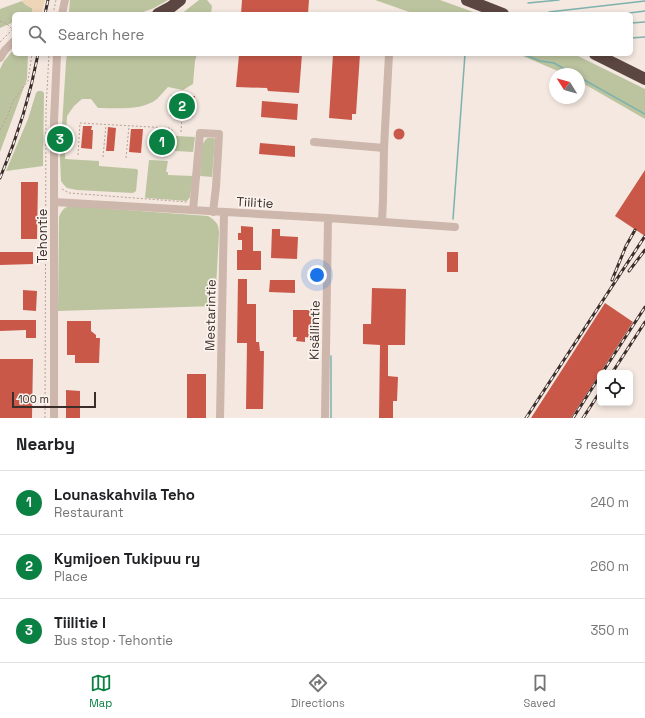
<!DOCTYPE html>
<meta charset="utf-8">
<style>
body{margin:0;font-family:"Space Grotesk",sans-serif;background:#f6f6f6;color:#202124}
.controls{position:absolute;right:12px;bottom:12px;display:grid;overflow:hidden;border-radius:6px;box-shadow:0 2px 6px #0003}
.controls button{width:36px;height:36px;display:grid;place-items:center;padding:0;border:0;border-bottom:1px solid #e0e0e0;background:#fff;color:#202124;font:20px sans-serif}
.compass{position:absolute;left:549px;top:68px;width:36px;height:36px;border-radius:50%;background:#fff;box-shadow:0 2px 6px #0003;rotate:307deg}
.scale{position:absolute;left:12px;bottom:10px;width:84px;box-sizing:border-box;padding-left:4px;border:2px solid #3a2d2a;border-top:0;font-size:11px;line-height:14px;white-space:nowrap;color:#3a2d2a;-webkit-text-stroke:3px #fbf3ed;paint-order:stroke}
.you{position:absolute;left:317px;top:275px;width:14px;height:14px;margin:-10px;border:3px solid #fff;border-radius:50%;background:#1a73e8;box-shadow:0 0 0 6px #1a73e833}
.badge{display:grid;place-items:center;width:26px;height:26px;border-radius:50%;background:#0b8043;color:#fff;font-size:13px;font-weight:700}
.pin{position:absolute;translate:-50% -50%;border:2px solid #fff;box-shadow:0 1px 4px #0006}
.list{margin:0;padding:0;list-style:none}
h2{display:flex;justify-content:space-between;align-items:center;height:52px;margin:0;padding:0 16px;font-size:17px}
h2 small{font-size:13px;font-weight:400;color:#757577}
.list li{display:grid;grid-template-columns:26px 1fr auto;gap:12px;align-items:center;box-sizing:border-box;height:64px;padding:0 16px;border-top:1px solid #e0e0e0}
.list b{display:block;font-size:15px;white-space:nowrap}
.list p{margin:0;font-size:13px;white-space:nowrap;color:#757577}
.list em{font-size:13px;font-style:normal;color:#757577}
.icon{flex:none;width:22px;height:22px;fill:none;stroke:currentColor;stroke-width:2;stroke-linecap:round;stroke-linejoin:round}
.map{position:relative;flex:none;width:645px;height:418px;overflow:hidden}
.search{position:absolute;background:#fff;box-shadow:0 2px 6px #0003;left:12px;right:12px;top:12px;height:44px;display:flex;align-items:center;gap:10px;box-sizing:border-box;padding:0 14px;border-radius:6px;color:#757577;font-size:15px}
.sheet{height:244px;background:#fff}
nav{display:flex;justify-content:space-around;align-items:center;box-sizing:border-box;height:56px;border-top:1px solid #e0e0e0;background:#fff;font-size:11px;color:#757577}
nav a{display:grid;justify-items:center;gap:2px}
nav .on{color:#0b8043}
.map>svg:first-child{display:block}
</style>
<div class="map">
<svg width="645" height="418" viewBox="0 0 645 418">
<rect width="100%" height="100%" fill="#f4e8e0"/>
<path fill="#bcc49f" d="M70,0H168L154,8L138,14H70L69,12Z
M199,0H207L212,6L211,14H181Z
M375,0H440L479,14H415Z
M22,1L26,5L32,8L33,14H14V22L0,28V9Z
M14,49V54H28L27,79L0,152V69L4,61Z
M67,54H197L195,61L193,84L183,90L168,87C164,91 161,95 157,99C142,111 116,108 98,108L91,99H82L74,106L67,116L65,159L99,161V166L137,169L138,171L136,191L133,193L77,190L67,188L64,185L61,181L60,158L66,62Z
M518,54H574L645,89V119L579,81V74H565Z
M38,91H42L44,93L43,166L6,171L28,119L36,93Z
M176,136L195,137L193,152L175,151Z
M208,138H214L215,140L212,177L200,176L202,145L206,139Z
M149,160L168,161L166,172H168V175L193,176L190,197L187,201L146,198L145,197Z
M71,206L208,216C216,221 219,224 219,233L215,306L58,311L59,217C62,210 64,207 71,206Z"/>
<path fill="#efd5b7" d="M23,0H45L42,12L40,14H33L32,8L26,5L22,1Z"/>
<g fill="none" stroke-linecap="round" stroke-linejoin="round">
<path stroke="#7eb2ae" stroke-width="1.5" d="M528,3L559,0
M549,12L645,1
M621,14L645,11
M631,23L645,22
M631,38L645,37
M523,54L540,61L554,63L573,74
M579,77L645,114
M453,219L465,54
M331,356V418"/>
</g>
<path fill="#c95849" d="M242,0H309L308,14H241Z
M261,54H302L299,93L268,91L267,88L236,87L239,55L260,56Z
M333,54H360L356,114H352V120L329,118Z
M171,95L195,96L193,117L170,116Z
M262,101L298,104L297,120L261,117Z
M83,126H92L91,130H93L92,149L81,148Z
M108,127L116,128L114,151H106Z
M393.5 134a5.5 5.5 0 1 1 11 0a5.5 5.5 0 1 1-11 0Z
M131,129H143L141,153L129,152Z
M155,129L168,130L166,154H156L157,136H155Z
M260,143L295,146V157L259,154Z
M645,170V236L615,216Z
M21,182H38L37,239H21Z
M241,226L253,227V251H261V270H237V250H242V240H238V233H241Z
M272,229H280V236L298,237L297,259L271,258Z
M0,252H33V264L0,265Z
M447,252H458V272H447Z
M238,279H247V304H256V342H259L260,351H264L263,409H246L247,343H237Z
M270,280H295V293L269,292Z
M372,288L406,289L405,345H388V376L398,377L397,401H393V418H379L380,345L363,344V324H371Z
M23,290L37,291L36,311L23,310Z
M605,303L633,322L571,418H531Z
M293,310H312V338L305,337V342L296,341L297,337H293Z
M0,320H36V338H26V330L0,331Z
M67,321H91V331L96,335V338H100L99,363H75V355H67Z
M0,359H33L32,418H0Z
M187,374H206V418H187Z
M66,390L80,391V418H66Z"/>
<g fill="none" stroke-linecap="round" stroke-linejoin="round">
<path stroke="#b9a095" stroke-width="1" stroke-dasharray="2 2" stroke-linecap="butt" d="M53,14L56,0
M0,21L7,24L12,29
M0,42L14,28
M0,130L8,115L13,101L28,81L32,54
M181,132L182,116
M78,155L80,123L169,128L173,131
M103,157L106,125
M126,158L129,126
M62,189L69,193L187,202
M45,418L46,110L49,54"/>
<path stroke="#cdb6ab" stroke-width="8" d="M62,14L65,0
M0,58L5,50L14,41
M314,142L384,148
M54,202L328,218L455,227
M193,210L200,133L219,134L216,187L213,212
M382,222L383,200L384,148L389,54
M54,418V121L57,54
M220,418L224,212
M325,418L328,218"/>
<path stroke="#5c4641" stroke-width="12" d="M467,0L503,14
M158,14L171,7L180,0
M595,54L645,79"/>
<defs>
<path id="rail" d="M45,14L48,0
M0,178C17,138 30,97 38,54
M629,271L645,250
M612,280L626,246L635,230
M602,373L645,307
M612,373L645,322
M526,418L645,236
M573,418L600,376
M583,418L600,392"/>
</defs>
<use href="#rail" stroke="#3a2d2a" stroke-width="3"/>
<use href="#rail" stroke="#fbf3ed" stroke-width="1.5" stroke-dasharray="4.5" stroke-linecap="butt"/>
</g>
<g text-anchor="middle" stroke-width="3.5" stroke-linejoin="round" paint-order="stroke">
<g font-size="13" fill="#3a2d2a" stroke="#fbf3ed">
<text transform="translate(255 202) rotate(3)" y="5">Tiilitie</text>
<text transform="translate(42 236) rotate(-90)" y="5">Tehontie</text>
<text transform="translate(210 315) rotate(-89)" y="5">Mestarintie</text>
<text transform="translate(314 330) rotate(-89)" y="5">Kisällintie</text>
</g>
</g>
</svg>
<div class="controls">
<button><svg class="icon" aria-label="locate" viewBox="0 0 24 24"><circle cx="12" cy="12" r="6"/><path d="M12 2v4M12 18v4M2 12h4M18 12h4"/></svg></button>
</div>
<svg class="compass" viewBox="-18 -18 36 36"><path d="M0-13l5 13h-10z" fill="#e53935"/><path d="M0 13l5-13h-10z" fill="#757577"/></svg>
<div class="scale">100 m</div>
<div class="you"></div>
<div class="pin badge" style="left:162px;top:142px">1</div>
<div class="pin badge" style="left:182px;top:106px">2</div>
<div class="pin badge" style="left:60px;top:139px">3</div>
<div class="search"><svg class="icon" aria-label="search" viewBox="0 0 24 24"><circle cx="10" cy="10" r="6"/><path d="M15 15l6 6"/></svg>Search here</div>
</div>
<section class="sheet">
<h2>Nearby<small>3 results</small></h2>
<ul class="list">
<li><span class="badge">1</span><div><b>Lounaskahvila Teho</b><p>Restaurant</p></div><em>240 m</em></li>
<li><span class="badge">2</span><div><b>Kymijoen Tukipuu ry</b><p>Place</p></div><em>260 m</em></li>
<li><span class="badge">3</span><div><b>Tiilitie I</b><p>Bus stop · Tehontie</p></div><em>350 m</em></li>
</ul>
</section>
<nav>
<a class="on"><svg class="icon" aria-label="map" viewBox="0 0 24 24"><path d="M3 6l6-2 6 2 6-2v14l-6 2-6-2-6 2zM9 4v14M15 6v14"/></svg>Map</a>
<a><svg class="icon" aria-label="directions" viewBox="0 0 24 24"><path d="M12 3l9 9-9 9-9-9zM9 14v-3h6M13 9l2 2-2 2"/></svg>Directions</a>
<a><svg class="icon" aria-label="saved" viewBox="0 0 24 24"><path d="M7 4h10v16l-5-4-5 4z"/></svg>Saved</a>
</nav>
